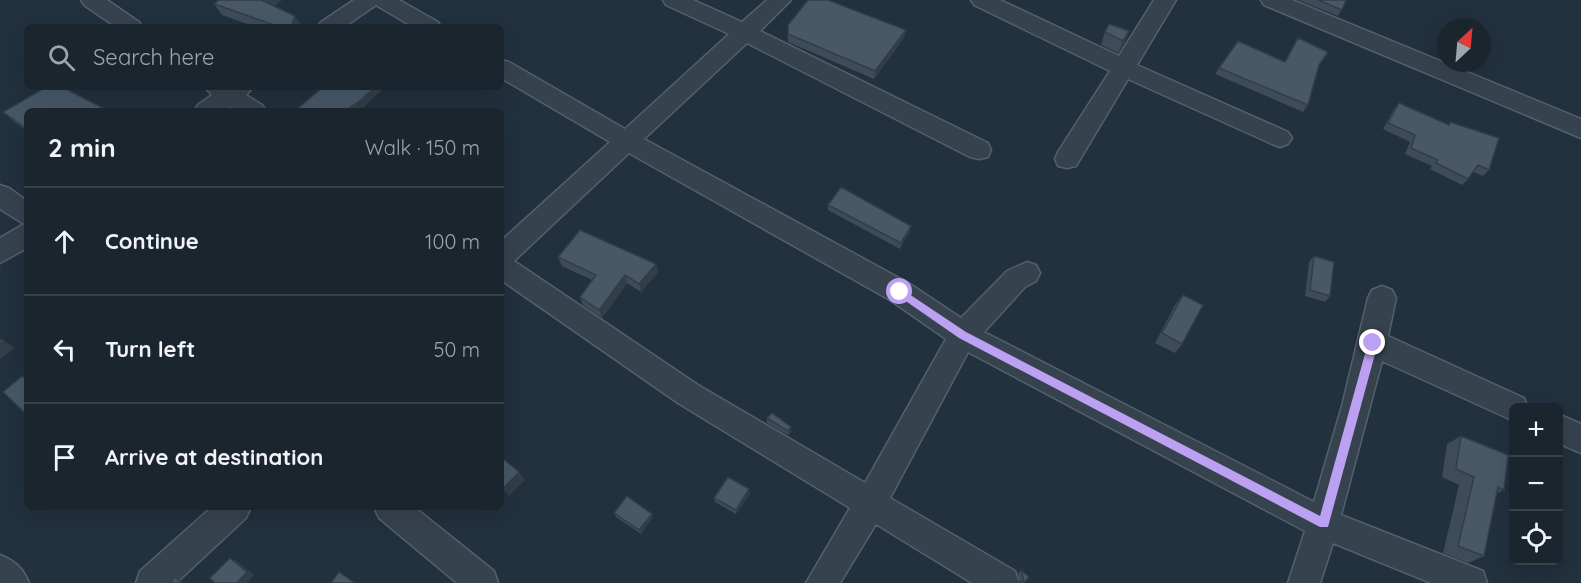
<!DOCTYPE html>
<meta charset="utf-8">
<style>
body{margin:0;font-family:Quicksand,sans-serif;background:#27313a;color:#f1f3f6}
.controls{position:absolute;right:18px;bottom:18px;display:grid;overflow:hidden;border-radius:9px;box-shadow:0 6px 24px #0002}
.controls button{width:54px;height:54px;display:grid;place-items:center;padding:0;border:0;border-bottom:2px solid #38424a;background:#1a252e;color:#f1f3f6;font:30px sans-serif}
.compass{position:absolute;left:1437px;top:18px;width:54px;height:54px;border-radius:50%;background:#1a252e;box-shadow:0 6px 24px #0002;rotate:26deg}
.stop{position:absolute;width:18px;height:18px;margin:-14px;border:4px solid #bca0f2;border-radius:50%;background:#fff}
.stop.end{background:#bca0f2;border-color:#fff;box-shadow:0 2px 6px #0008}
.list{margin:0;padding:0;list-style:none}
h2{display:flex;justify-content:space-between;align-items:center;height:78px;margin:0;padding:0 24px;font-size:26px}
h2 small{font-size:20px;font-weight:400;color:#9fa5aa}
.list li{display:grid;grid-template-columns:39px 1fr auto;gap:18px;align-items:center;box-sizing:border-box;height:108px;padding:0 24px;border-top:2px solid #38424a}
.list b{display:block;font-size:22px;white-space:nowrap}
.list em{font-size:20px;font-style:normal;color:#9fa5aa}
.icon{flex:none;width:33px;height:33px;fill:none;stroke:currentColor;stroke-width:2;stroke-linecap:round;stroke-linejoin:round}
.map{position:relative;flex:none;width:1581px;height:583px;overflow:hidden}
.search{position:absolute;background:#1a252e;box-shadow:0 6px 24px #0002;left:24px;top:24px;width:480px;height:66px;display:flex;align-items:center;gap:15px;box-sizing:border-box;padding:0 21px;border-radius:9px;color:#9fa5aa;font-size:22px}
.panel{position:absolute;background:#1a252e;box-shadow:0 6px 24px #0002;left:24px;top:108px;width:480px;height:402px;border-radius:9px}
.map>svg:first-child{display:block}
</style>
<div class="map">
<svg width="1581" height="583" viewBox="0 0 1581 583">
<rect width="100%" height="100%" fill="#22313e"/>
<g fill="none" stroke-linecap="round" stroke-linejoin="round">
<defs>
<path id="street" d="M81,0H107L139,22L142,27H116L84,5Z
M354,0H399L438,22L441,27H413L376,5L344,27H318L321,22Z
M663,0H693L742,22L767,0H791L760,31L988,143L991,150L988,157L979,159L970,157L747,43L644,139L910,284L961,318L1007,271L1027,262L1036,265L1040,273L1036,281L1025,287L984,332L1314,502L1342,406L1368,298L1372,290L1382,286L1392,290L1396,298L1388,336L1524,398L1528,408H1514V421L1382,361L1341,515L1483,571L1487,583H1431L1333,543L1320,583H1288L1305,531L968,352L890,498L1015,571L1019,583H972L876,524L840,583H806L850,508L678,403L501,280V241L610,142L501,78V60L509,62L625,129L729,34L666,5ZM629,153L890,300L946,339L865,483L698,385L514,261Z
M971,0H1000L1119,56L1154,0H1176L1137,65L1288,132L1292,138L1288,144L1280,147L1272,144L1128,79L1076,166L1067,168L1058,166L1055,159L1058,152L1110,71L974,5Z
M1261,0H1292L1581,119V138L1264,5Z
M205,87H253L246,95L262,105L266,111H236L230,107L223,111H194L198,105L212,95Z
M0,185L9,188L27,201V248L0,263V238L24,224L0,209Z
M1558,414L1581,424V453L1558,443Z
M212,507H251L246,518L176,583H136L140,571Z
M374,507H414L494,571L498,583H457L379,518Z
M0,555C15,561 23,568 29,583H0Z"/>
</defs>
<use href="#street" stroke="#54606c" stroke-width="3"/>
<use href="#street" fill="#36424e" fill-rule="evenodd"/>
</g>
<path fill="#3e4c59" d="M219,0H282L274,6L302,26L256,27L222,15L214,4Z
M1298,0H1346L1338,16Z
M788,25L906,30L904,38L874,79L788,42Z
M1129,31L1124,44L1118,53L1101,45L1105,32Z
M1298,38L1319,65L1308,105L1303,112L1215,74L1219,68L1285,61Z
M1399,103L1448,125L1450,122L1489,170L1483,176L1473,172L1468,179L1462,185L1430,169L1432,166L1405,154L1410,142L1383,129L1394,109Z
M27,111V131L13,121L3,112Z
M828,205L910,231L900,249L828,210Z
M1314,256L1330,296L1325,302L1305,296L1309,262Z
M558,257L656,264L658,272L641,292L627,283L602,318L583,305L580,297L592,280L562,266Z
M1183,295L1182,344L1175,353L1155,343L1175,305Z
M767,418L791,432L788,435L767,423Z
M1461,436L1504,490L1496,494L1484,556L1468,563L1443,553L1459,485L1442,477L1447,444Z
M750,493L736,514L715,502L714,498Z
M614,513L653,517L641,534L616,517Z
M1021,570L1024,583H998L1020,581L1018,574Z"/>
<path fill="#323e48" d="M261,0H282L268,11Z
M295,16L302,26L301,27H291Z
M906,30L904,38L874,79L875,71Z
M1129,31L1124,44L1118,53L1123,41Z
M375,87H385L364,107L358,111H345Z
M911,226L910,231L900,249L901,243Z
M656,264L658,272L641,292L639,284Z
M625,275L627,283L602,318L599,310Z
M4,341L15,348L0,359V344Z
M791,427V432L788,435V431Z
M519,472L525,480L509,496L503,489Z
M749,489L750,493L736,514V510Z
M652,514L653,517L641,534L639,530Z
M230,558L237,561L254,575L247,583H237Z"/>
<path fill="#485867" stroke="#323e48" stroke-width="1.5" d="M219,0H261L295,16L291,27H280L214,4Z
M808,0H828L906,30L875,71L788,34V25Z
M1318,0H1346L1342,10Z
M1109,24L1129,31L1123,41L1105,32Z
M1298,38L1328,52L1319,65L1308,105L1219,68L1238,41L1285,62Z
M46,87H62L109,111H27V129L3,112Z
M323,87H375L361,100L345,111H300L296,110Z
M1399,103L1449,125L1450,122L1499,138L1489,170L1478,165L1468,179L1436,163L1438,160L1411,148L1415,135L1388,123Z
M841,187L911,226L901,243L828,205Z
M580,230L656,264L639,284L625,275L599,310L580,297L596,275L558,257Z
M1314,256L1334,262L1330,296L1310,290Z
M1183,295L1203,305L1182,344L1162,333Z
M0,339L4,341L0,344Z
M22,376L27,380V413L26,414L3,392Z
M772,413L791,427L788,431L767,418Z
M1461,436L1508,455L1504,490L1498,487L1484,556L1458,546L1474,477L1456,469Z
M501,457L519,472L503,489L501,487Z
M728,477L749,489L736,510L714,498Z
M627,496L652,514L639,530L614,513Z
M230,558L247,572L237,583H215L210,578Z
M1021,570L1029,577L1024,583H999L998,582L1024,581Z
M339,572L355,583H331Z
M175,577L182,583H170Z"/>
<path fill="#bca0f2" d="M900,288L966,332L1320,516L1368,343L1369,340H1376L1378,343L1328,527H1320L959,338L897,295L895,292Z"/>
</svg>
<div class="controls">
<button>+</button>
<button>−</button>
<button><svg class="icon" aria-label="locate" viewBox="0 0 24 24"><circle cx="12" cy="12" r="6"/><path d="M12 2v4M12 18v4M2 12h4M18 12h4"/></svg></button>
</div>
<svg class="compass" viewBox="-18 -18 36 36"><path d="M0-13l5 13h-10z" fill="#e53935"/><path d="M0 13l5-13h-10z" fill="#9fa5aa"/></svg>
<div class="stop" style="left:900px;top:292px"></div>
<div class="stop end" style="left:1373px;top:343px"></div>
<div class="search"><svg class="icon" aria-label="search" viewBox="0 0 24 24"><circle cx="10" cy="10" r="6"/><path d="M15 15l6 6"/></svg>Search here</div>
<section class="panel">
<h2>2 min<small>Walk · 150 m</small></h2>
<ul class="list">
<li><svg class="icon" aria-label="ahead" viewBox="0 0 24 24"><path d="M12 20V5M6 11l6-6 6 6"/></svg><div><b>Continue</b></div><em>100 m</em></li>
<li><svg class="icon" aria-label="left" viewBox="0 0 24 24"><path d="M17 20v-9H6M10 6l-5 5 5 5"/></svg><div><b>Turn left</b></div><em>50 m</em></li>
<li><svg class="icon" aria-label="arrive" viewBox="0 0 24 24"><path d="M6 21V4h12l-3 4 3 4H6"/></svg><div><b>Arrive at destination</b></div></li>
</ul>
</section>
</div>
